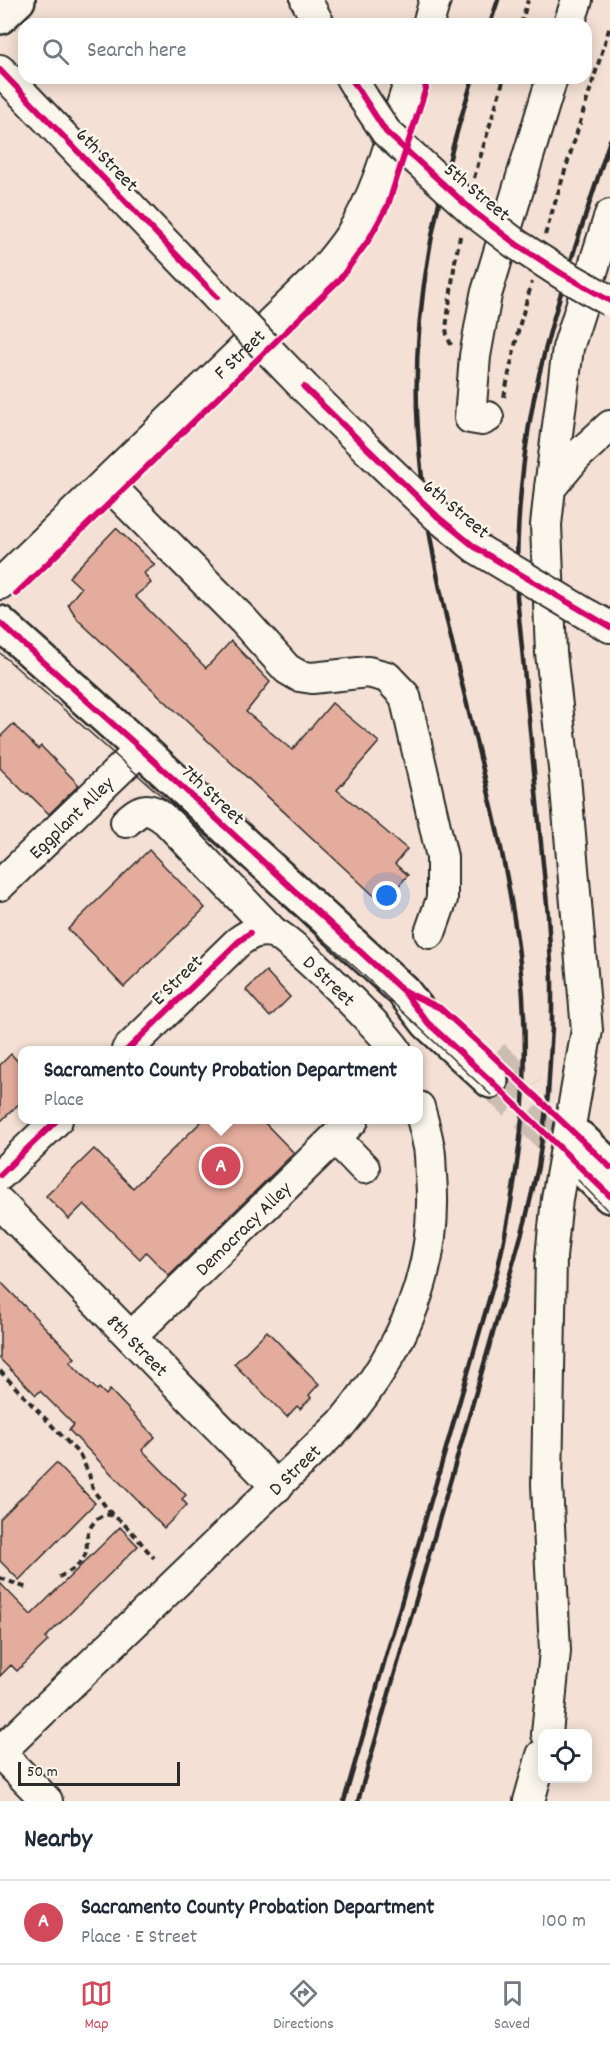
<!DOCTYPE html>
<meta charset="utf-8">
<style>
body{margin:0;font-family:Dekko,sans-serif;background:#f2f2f3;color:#1f2937}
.controls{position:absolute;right:18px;bottom:18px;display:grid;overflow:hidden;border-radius:12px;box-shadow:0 3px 15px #0003}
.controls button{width:54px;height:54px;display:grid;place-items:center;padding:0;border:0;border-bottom:2px solid #e0e1e3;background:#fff;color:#1f2937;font:30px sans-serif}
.scale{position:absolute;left:18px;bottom:15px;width:162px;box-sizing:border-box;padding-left:6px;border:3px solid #2b2b2b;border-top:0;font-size:16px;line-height:21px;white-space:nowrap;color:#2b2b2b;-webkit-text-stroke:4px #fbf7ec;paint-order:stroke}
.you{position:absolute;left:387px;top:896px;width:21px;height:21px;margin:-15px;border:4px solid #fff;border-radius:50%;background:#1a73e8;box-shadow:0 0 0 9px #1a73e833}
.badge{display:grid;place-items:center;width:39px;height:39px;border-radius:50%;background:#d1495b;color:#fff;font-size:20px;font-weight:700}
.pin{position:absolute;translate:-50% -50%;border:3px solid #fff;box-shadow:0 2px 6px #0006}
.popup{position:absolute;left:18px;top:1046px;width:405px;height:78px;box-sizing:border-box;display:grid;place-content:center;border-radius:12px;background:#fff;filter:drop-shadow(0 2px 4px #0005);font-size:20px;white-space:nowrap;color:#747a83}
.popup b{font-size:22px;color:#1f2937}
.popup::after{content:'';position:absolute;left:50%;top:100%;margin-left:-12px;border:12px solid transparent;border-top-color:#fff}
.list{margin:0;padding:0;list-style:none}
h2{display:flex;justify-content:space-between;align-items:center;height:78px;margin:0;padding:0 24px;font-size:26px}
h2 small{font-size:20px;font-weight:400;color:#747a83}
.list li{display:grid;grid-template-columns:39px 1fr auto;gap:18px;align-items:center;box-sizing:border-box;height:84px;padding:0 24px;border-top:2px solid #e0e1e3}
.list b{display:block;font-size:22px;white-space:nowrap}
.list p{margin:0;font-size:20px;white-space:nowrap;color:#747a83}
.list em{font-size:20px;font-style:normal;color:#747a83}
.icon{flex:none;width:33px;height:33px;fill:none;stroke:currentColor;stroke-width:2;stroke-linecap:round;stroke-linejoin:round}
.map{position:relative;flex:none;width:610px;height:1801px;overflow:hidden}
.search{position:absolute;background:#fff;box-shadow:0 3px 15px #0003;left:18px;right:18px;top:18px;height:66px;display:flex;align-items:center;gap:15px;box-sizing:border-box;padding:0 21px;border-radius:18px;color:#747a83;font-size:22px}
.sheet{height:162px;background:#fff}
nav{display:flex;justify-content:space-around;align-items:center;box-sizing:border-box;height:84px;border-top:2px solid #e0e1e3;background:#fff;font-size:16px;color:#747a83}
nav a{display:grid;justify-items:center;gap:3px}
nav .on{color:#d1495b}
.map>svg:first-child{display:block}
</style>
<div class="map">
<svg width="610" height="1801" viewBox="0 0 610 1801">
<rect width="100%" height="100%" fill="#f4e0d4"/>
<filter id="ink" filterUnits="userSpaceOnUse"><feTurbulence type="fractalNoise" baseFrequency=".0167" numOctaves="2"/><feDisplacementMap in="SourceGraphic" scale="12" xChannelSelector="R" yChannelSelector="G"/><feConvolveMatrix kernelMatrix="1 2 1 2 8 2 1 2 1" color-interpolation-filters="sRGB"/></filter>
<g filter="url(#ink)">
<path fill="#e4ac9c" stroke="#2b2b2b" stroke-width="1.5" d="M116,528L155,565L144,573L151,583L135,596L206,668L231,641L270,682L246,712L292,750L332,703L379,742L337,790L407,849L395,864L408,875L383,904L78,620L68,604L81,588L69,577Z
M13,724L38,749L41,746L79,785L49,814L28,793L27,795L0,768V737Z
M149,850L205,908L124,987L68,929Z
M266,971L290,997L270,1017L246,990Z
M11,1054L23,1067V1100L0,1122V1065Z
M204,1119H261L294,1153L169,1276L146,1252L140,1259L84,1204L69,1219L46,1196L94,1149L133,1188Z
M0,1281L75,1358L70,1362L97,1390L99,1388L106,1395L110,1390L155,1437L142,1450L186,1495L182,1499L187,1505L164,1528L69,1430L74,1425L40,1391L36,1395L0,1359Z
M267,1331L319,1384L309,1395L311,1398L300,1409L297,1406L287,1417L234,1364Z
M56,1463L95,1503L19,1580L0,1561V1519Z
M120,1527L138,1546L45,1638L48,1641L17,1671L11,1665L0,1676V1583L31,1615Z"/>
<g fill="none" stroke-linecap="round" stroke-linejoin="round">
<path stroke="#ccbcb2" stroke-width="33" stroke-dasharray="33 16" stroke-linecap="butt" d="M493,1056L529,1090
M491,1081L579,1165"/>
<defs>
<g id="minor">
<path d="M306,0L319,24"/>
<path d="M428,24L435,0"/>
<path d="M569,24L577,0"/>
<path d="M0,70L217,297"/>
<path d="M351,78L364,99"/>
<path d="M304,387L369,451"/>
<path d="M488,417L482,420L470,418L475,356L486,295L552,78"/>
<path d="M106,482L244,621L287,669L299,676L312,678L368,672L387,677L405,696L442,857V899L430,933"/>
<path d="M550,488L568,348L610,215"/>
<path id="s1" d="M0,584L316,279C329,263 343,248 353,231C382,185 393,128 411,78"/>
<path d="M588,615L610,627"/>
<path d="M126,822C143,807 147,806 166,820L273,932"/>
<path id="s2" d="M0,885L141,749"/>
<path id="s3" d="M127,1050L238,942C249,934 258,929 272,932C290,937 383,1031 396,1050"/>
<path d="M335,1138L364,1168"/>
<path d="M0,1175L57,1120"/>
<path id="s4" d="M0,1203L277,1487"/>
<path id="s5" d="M131,1337L353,1120"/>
<path d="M547,1734L555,1651L547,1484L551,1257L557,1199L587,1030L565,777L551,653L546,525L550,488L576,457L610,426"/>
<path id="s6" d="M0,1752L342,1423C403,1349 439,1272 431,1175C430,1164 431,1153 428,1143C426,1131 422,1119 419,1107"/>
<path d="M0,1753L47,1801"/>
<path d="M529,1801L542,1755"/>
</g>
<path id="major" d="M0,17L18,0
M0,623L141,749L403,991L428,1023L491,1081
M580,1138L610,1167
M579,1165L610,1196"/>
</defs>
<use href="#minor" stroke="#2b2b2b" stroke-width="34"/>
<use href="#major" stroke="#2b2b2b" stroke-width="38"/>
<path stroke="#2b2b2b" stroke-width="4" stroke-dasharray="6 4.5" stroke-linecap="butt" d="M521,24L528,0
M474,178L504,78
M545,235L610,26
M451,345L447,335L446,328L455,261L461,232
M504,397L519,327L532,282
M0,1371L80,1455L89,1474L93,1490L113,1516
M59,1577C69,1572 78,1567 84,1557C89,1548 85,1538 89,1530C94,1520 104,1510 115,1517C130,1527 142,1545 154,1558
M0,1578L27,1588"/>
<use href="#minor" stroke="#fbf7ec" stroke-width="30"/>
<use href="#major" stroke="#fbf7ec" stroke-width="33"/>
<path stroke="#2b2b2b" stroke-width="1.5" d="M0,653L356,968L491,1095
M578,1180L610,1213"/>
<path stroke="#2b2b2b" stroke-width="4.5" d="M490,24L498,0
M344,1801L497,1272C521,1166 532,1072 520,963C500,784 428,612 418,431C410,310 437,193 473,78
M358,1801L525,1222L538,1167L548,1095L552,1027V981L548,915L517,597C516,530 521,464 534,398C552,310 583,225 610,140"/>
<defs>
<path id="minor-bridge" d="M364,99L386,132L474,212L516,244L561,273L610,301
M217,297L304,387
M369,451L438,517L476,548L588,615"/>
</defs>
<use href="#minor-bridge" stroke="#2b2b2b" stroke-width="34" stroke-linecap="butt"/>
<use href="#minor-bridge" stroke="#fbf7ec" stroke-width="30"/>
<defs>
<path id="cycleway" d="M0,70L217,297
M351,78L386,132L474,212L516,244L561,273L610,301
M304,387L438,517L476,548L610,627
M16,594L340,279L368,241L388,205L426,88L422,78
M0,623L141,749L403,991L428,1023L491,1081L610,1196
M406,992L440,1008L493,1056L610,1167
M127,1050L238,942L250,933
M0,1175L57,1120"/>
</defs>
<use href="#cycleway" stroke="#fbf7ec" stroke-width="10"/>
<use href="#cycleway" stroke="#d6006c" stroke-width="6"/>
</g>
</g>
<g text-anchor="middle" stroke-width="5" stroke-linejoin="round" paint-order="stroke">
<g font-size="20" fill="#2b2b2b" stroke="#fbf7ec">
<text transform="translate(108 159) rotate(46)" y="7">6th Street</text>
<text transform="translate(478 191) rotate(40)" y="7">5th Street</text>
<text dy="7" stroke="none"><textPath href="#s1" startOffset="332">F Street</textPath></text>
<text transform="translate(457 508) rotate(40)" y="7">6th Street</text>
<text transform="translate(214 794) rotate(43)" y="7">7th Street</text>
<text dy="7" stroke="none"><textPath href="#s2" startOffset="98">Eggplant Alley</textPath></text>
<text transform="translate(176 979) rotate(-44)" y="7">E Street</text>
<text dy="7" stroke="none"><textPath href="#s3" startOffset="267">D Street</textPath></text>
<text dy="7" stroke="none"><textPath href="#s5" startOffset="156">Democracy Alley</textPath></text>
<text dy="7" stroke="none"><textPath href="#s4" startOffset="198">8th Street</textPath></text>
<text dy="7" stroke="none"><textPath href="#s6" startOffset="408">D Street</textPath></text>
</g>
</g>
</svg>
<div class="controls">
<button><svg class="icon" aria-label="locate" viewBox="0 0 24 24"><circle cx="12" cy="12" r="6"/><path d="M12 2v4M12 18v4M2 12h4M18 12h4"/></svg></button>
</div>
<div class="scale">50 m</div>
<div class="you"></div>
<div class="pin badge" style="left:221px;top:1166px">A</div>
<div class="popup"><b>Sacramento County Probation Department</b>Place</div>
<div class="search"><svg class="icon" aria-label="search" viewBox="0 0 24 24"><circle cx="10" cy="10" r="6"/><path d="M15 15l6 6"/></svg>Search here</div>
</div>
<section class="sheet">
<h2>Nearby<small></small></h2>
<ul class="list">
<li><span class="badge">A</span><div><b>Sacramento County Probation Department</b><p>Place · E Street</p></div><em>100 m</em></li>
</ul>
</section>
<nav>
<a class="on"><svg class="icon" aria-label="map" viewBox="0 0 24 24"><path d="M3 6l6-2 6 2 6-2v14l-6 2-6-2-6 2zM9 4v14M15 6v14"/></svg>Map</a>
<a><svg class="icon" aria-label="directions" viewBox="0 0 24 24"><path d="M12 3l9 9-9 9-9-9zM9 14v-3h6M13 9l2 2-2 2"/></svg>Directions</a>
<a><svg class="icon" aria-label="saved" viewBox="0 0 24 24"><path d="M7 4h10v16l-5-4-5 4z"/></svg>Saved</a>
</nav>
